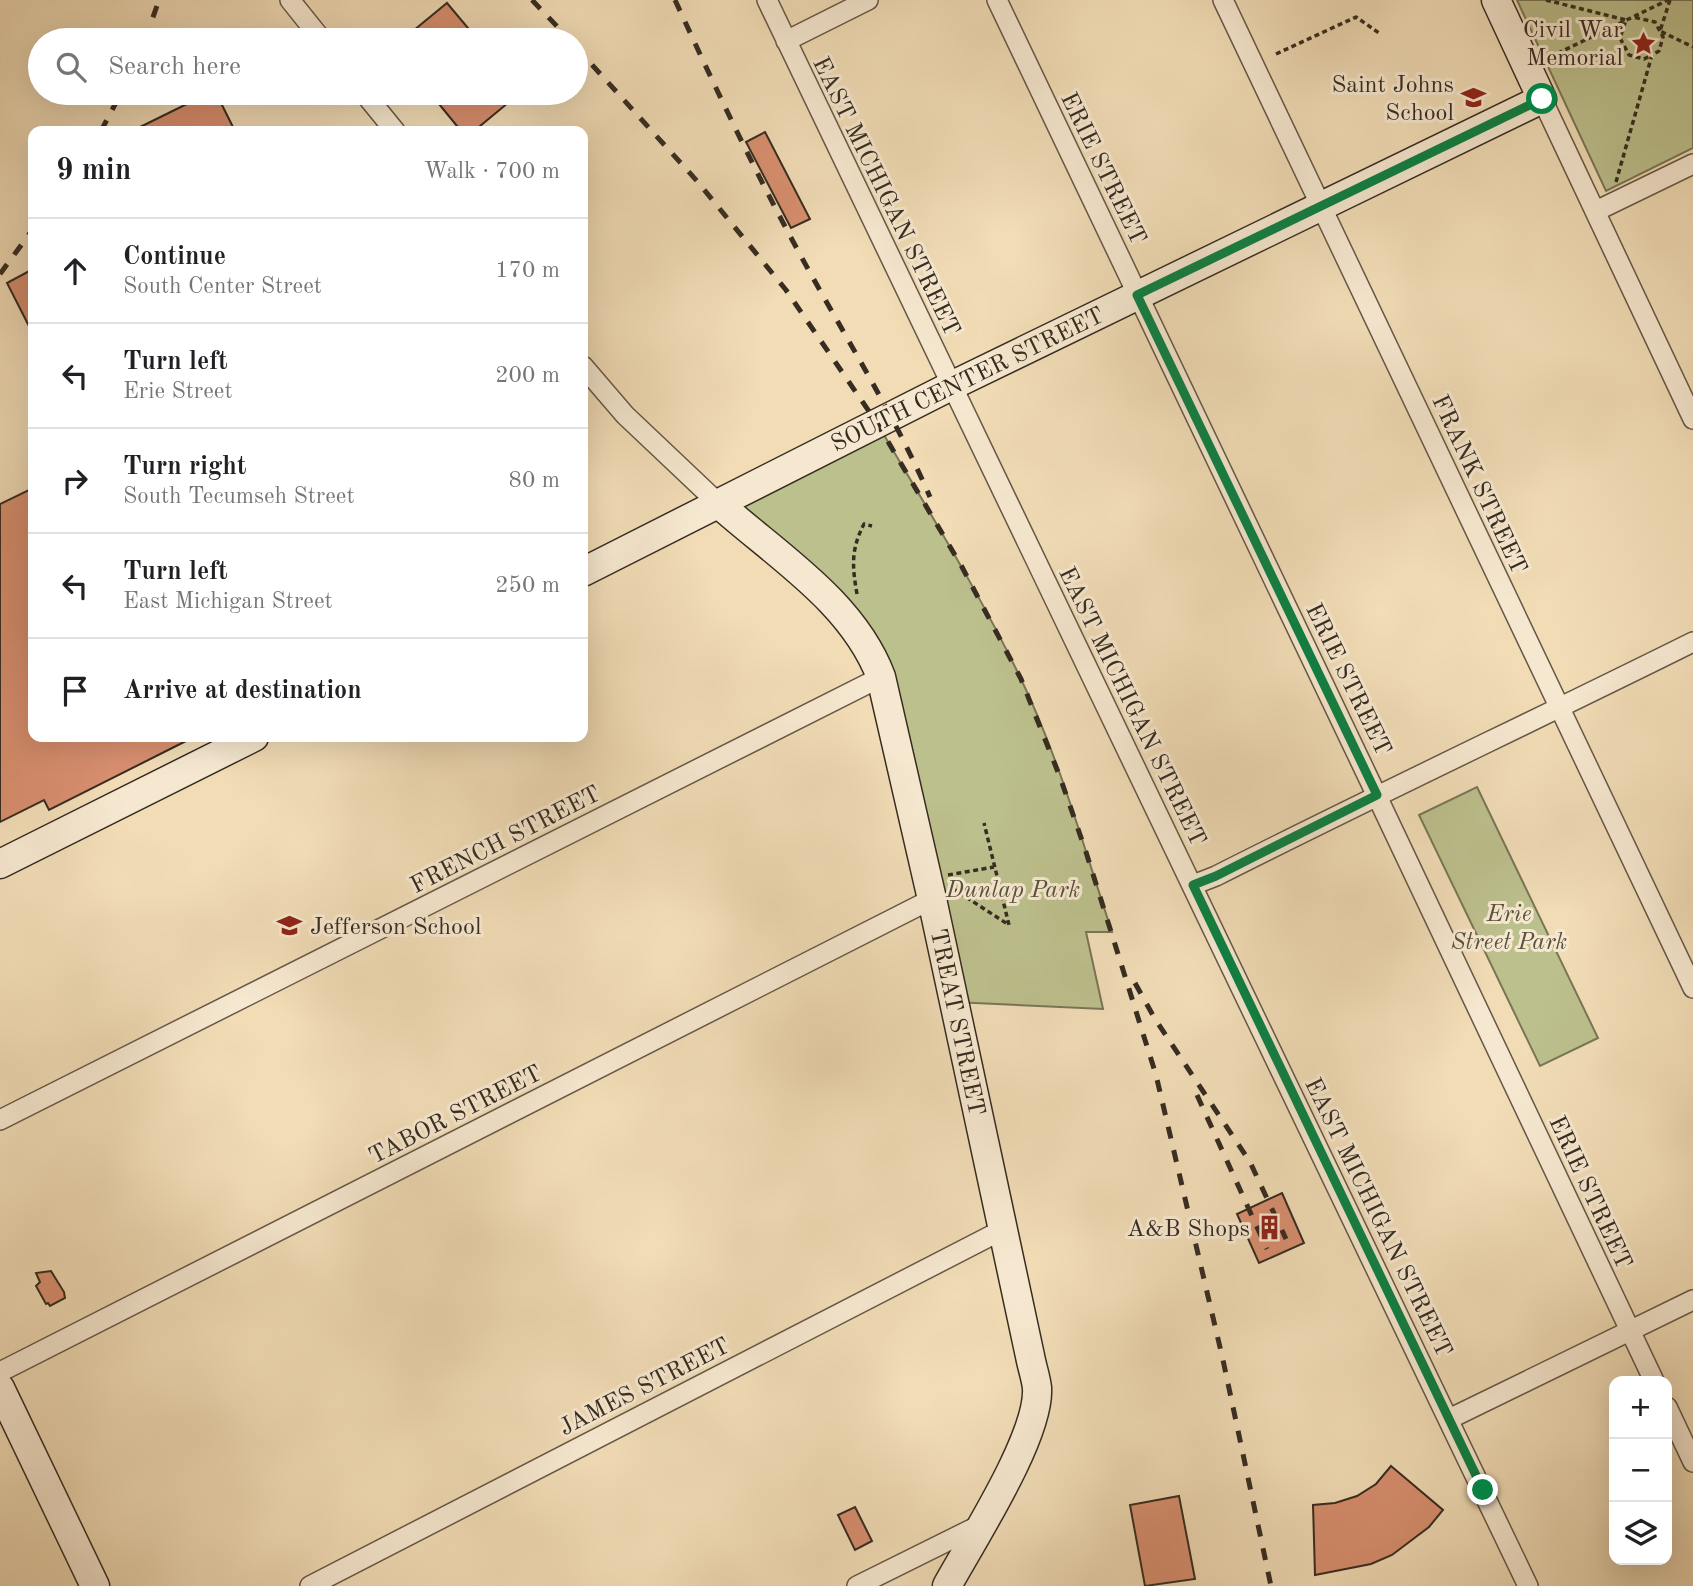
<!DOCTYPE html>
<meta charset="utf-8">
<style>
body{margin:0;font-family:"Old Standard TT",serif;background:#f6f6f6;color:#202124}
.controls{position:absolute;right:21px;bottom:21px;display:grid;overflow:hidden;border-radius:14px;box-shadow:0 7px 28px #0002}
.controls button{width:63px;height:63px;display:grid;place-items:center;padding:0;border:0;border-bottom:2px solid #e0e0e0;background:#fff;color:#202124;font:35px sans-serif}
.stop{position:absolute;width:21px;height:21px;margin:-16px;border:5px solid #0b8043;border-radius:50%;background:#fff}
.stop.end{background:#0b8043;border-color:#fff;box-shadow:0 2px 7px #0008}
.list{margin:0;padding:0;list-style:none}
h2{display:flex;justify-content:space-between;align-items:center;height:91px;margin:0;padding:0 28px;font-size:30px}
h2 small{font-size:23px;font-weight:400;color:#757577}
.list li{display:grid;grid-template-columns:46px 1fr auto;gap:21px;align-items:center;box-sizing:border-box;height:105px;padding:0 28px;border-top:2px solid #e0e0e0}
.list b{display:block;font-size:26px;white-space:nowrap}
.list p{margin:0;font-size:23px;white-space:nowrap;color:#757577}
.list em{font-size:23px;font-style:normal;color:#757577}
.icon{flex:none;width:38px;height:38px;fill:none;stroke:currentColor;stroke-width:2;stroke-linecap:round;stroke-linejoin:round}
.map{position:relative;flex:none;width:1693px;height:1586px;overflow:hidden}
.search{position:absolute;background:#fff;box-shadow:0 7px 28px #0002;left:28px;top:28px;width:560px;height:77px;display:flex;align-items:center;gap:18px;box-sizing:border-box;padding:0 24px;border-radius:38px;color:#757577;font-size:26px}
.panel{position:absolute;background:#fff;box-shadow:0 7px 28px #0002;left:28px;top:126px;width:560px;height:616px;border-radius:14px}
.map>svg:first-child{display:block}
</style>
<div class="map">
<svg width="1693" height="1586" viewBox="0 0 1693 1586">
<rect width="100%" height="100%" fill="#f1dcb6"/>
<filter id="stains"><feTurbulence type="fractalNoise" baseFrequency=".00286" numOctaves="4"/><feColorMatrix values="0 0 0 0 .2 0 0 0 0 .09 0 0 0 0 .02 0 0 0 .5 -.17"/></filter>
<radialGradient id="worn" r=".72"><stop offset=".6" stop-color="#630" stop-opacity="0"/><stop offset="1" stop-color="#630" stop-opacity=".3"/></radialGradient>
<path fill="#bcc08d" stroke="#797657" stroke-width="2" d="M1517,0H1693V148L1606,191Z
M877,423C926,507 978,590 1020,677C1059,757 1084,848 1112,932H1086L1103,1009L954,1002L874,657L737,520L746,491Z
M1477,787L1598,1038L1540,1066L1419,815Z"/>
<path fill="#d88f6f" stroke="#362c21" stroke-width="2" d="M447,3L478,40H402Z
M209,93H216L235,131H132Z
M430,93H520L474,131H461Z
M765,132L810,219L791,228L746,142Z
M33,269V334L7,283Z
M33,488V737H194L49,810L44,800L0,822V504Z
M1282,1193L1304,1243L1259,1263L1237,1214Z
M51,1271L64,1292L65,1298L50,1306L48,1303L46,1304L36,1286L40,1282L36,1273Z
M1391,1466L1443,1510L1429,1527L1392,1555L1371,1564L1315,1575L1313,1505L1335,1503L1357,1496L1376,1484Z
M1179,1496L1195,1579L1145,1586L1130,1505Z
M855,1507L872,1541L855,1550L838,1515Z"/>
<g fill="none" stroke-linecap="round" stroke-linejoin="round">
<defs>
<path id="street" d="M290,0L322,40
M767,0L1528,1586
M997,0L1366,773L1654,1381
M1223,0L1693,988
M786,41L868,0
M364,93L395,131
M1542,99L1693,419
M1596,211L1693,164
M583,366L625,415L719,504
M1193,885L1216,876C1374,796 1534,721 1693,642
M0,1120L881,677
M0,1372L932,899
M1667,1407L1693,1462
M1449,1419L1693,1300
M310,1586L1002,1230
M857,1586L980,1525"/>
<path id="secondary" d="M719,504C776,555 853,602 881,677L932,899L1030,1356C1032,1367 1036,1378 1037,1388C1040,1436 971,1542 947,1586
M583,572L951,386L1542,99L1496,0
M0,864L254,737
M0,1388L95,1586"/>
</defs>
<use href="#street" stroke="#655846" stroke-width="22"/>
<use href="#secondary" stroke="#362c21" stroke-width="31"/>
<path stroke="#362c21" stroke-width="3.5" stroke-dasharray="5 3.5" stroke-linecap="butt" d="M1546,0L1626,20L1620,38L1629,55L1644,59L1652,55
M1670,0L1660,31L1693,47
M1276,54L1356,17L1379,33
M1550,57L1668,0
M1616,182L1652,55L1659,51L1663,37L1655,22L1633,17
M857,594C852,566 851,549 864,524L872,526
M948,875L994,867
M952,888L1009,925L984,823"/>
<use href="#street" stroke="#f6e8d0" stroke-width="19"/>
<use href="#secondary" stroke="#f6e8d0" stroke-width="28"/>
<path stroke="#362c21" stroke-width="5" stroke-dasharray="12 12" stroke-linecap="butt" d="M532,0L570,40
M675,0C715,87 756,174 802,258C845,337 894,414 930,497
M145,40L159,0
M576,47L697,181L786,290L877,423L962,567L1021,679L1060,777L1086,852L1156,1075L1223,1360L1271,1586
M101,131L121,93
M0,274L33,229
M1135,983L1155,1019L1250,1162L1286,1239
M1197,1095L1267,1249"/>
</g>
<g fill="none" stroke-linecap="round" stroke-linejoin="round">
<path stroke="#0b8043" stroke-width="9" d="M1483,1490L1193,885L1216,876L1377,795L1137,295L1542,99"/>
</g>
<defs>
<symbol id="sight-bare" viewBox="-9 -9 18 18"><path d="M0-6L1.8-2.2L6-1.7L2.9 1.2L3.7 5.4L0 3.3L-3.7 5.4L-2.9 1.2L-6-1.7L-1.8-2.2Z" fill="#8f2418" stroke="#f6e8d0" stroke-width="2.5" paint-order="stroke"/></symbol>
<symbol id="school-bare" viewBox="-9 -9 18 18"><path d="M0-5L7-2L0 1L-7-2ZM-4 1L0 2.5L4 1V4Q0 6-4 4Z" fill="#8f2418" stroke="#f6e8d0" stroke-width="2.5" paint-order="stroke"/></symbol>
<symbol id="building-bare" viewBox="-9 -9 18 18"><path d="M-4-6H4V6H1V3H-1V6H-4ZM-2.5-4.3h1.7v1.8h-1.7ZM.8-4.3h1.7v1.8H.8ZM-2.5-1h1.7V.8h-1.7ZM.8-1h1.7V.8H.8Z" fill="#8f2418" stroke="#f6e8d0" stroke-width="2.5" paint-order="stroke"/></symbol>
</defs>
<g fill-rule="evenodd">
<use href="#sight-bare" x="1626" y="26" width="35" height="35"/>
<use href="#school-bare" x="1456" y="80" width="35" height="35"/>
<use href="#school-bare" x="272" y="908" width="35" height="35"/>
<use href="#building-bare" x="1252" y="1210" width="35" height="35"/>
</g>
<g text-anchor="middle" stroke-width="6" stroke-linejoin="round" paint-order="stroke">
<g font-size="24" fill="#362c21" stroke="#f6e8d0" text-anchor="end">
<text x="1623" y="37">Civil War<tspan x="1623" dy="28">Memorial</tspan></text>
<text x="1454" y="92">Saint Johns<tspan x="1454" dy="28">School</tspan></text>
<text x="310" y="934" text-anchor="start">Jefferson School</text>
<text x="1250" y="1236">A&amp;B Shops</text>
</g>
<g font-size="24" fill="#362c21" stroke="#f6e8d0">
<text transform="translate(1104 168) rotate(64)" y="8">ERIE STREET</text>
<text transform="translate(887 196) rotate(64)" y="8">EAST MICHIGAN STREET</text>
<text transform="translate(967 379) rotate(-26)" y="8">SOUTH CENTER STREET</text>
<text transform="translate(1480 484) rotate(65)" y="8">FRANK STREET</text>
<text transform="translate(1349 679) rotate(64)" y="8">ERIE STREET</text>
<text transform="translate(1133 706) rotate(64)" y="8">EAST MICHIGAN STREET</text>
<text transform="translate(505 839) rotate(-27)" y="8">FRENCH STREET</text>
<text transform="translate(958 1022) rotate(78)" y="8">TREAT STREET</text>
<text transform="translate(455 1114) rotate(-27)" y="8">TABOR STREET</text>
<text transform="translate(1591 1192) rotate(65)" y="8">ERIE STREET</text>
<text transform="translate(1379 1217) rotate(64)" y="8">EAST MICHIGAN STREET</text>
<text transform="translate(644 1386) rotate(-27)" y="8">JAMES STREET</text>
</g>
<g font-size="24" font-style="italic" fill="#58513c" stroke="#f6e8d0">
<text x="1013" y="897">Dunlap Park</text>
<text x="1509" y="921">Erie<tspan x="1509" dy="28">Street Park</tspan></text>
</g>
</g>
<rect width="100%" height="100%" filter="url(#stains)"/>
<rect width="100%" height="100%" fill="url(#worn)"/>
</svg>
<div class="controls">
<button>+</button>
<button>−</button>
<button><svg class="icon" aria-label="layers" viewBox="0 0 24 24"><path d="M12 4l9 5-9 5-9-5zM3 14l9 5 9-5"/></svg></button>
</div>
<div class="stop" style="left:1542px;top:99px"></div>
<div class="stop end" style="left:1483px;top:1490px"></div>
<div class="search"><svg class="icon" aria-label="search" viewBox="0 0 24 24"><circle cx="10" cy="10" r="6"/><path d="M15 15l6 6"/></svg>Search here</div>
<section class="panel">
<h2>9 min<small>Walk · 700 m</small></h2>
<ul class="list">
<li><svg class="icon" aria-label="ahead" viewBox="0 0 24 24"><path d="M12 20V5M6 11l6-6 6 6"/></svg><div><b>Continue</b><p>South Center Street</p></div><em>170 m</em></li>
<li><svg class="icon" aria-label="left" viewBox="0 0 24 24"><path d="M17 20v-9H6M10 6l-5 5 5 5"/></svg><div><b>Turn left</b><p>Erie Street</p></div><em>200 m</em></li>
<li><svg class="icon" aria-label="right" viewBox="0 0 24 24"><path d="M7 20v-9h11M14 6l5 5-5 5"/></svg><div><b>Turn right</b><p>South Tecumseh Street</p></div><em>80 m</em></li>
<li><svg class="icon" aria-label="left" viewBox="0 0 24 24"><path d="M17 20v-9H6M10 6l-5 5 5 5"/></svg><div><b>Turn left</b><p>East Michigan Street</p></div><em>250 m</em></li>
<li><svg class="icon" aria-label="arrive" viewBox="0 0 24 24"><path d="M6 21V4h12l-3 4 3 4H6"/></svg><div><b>Arrive at destination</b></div></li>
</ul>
</section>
</div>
